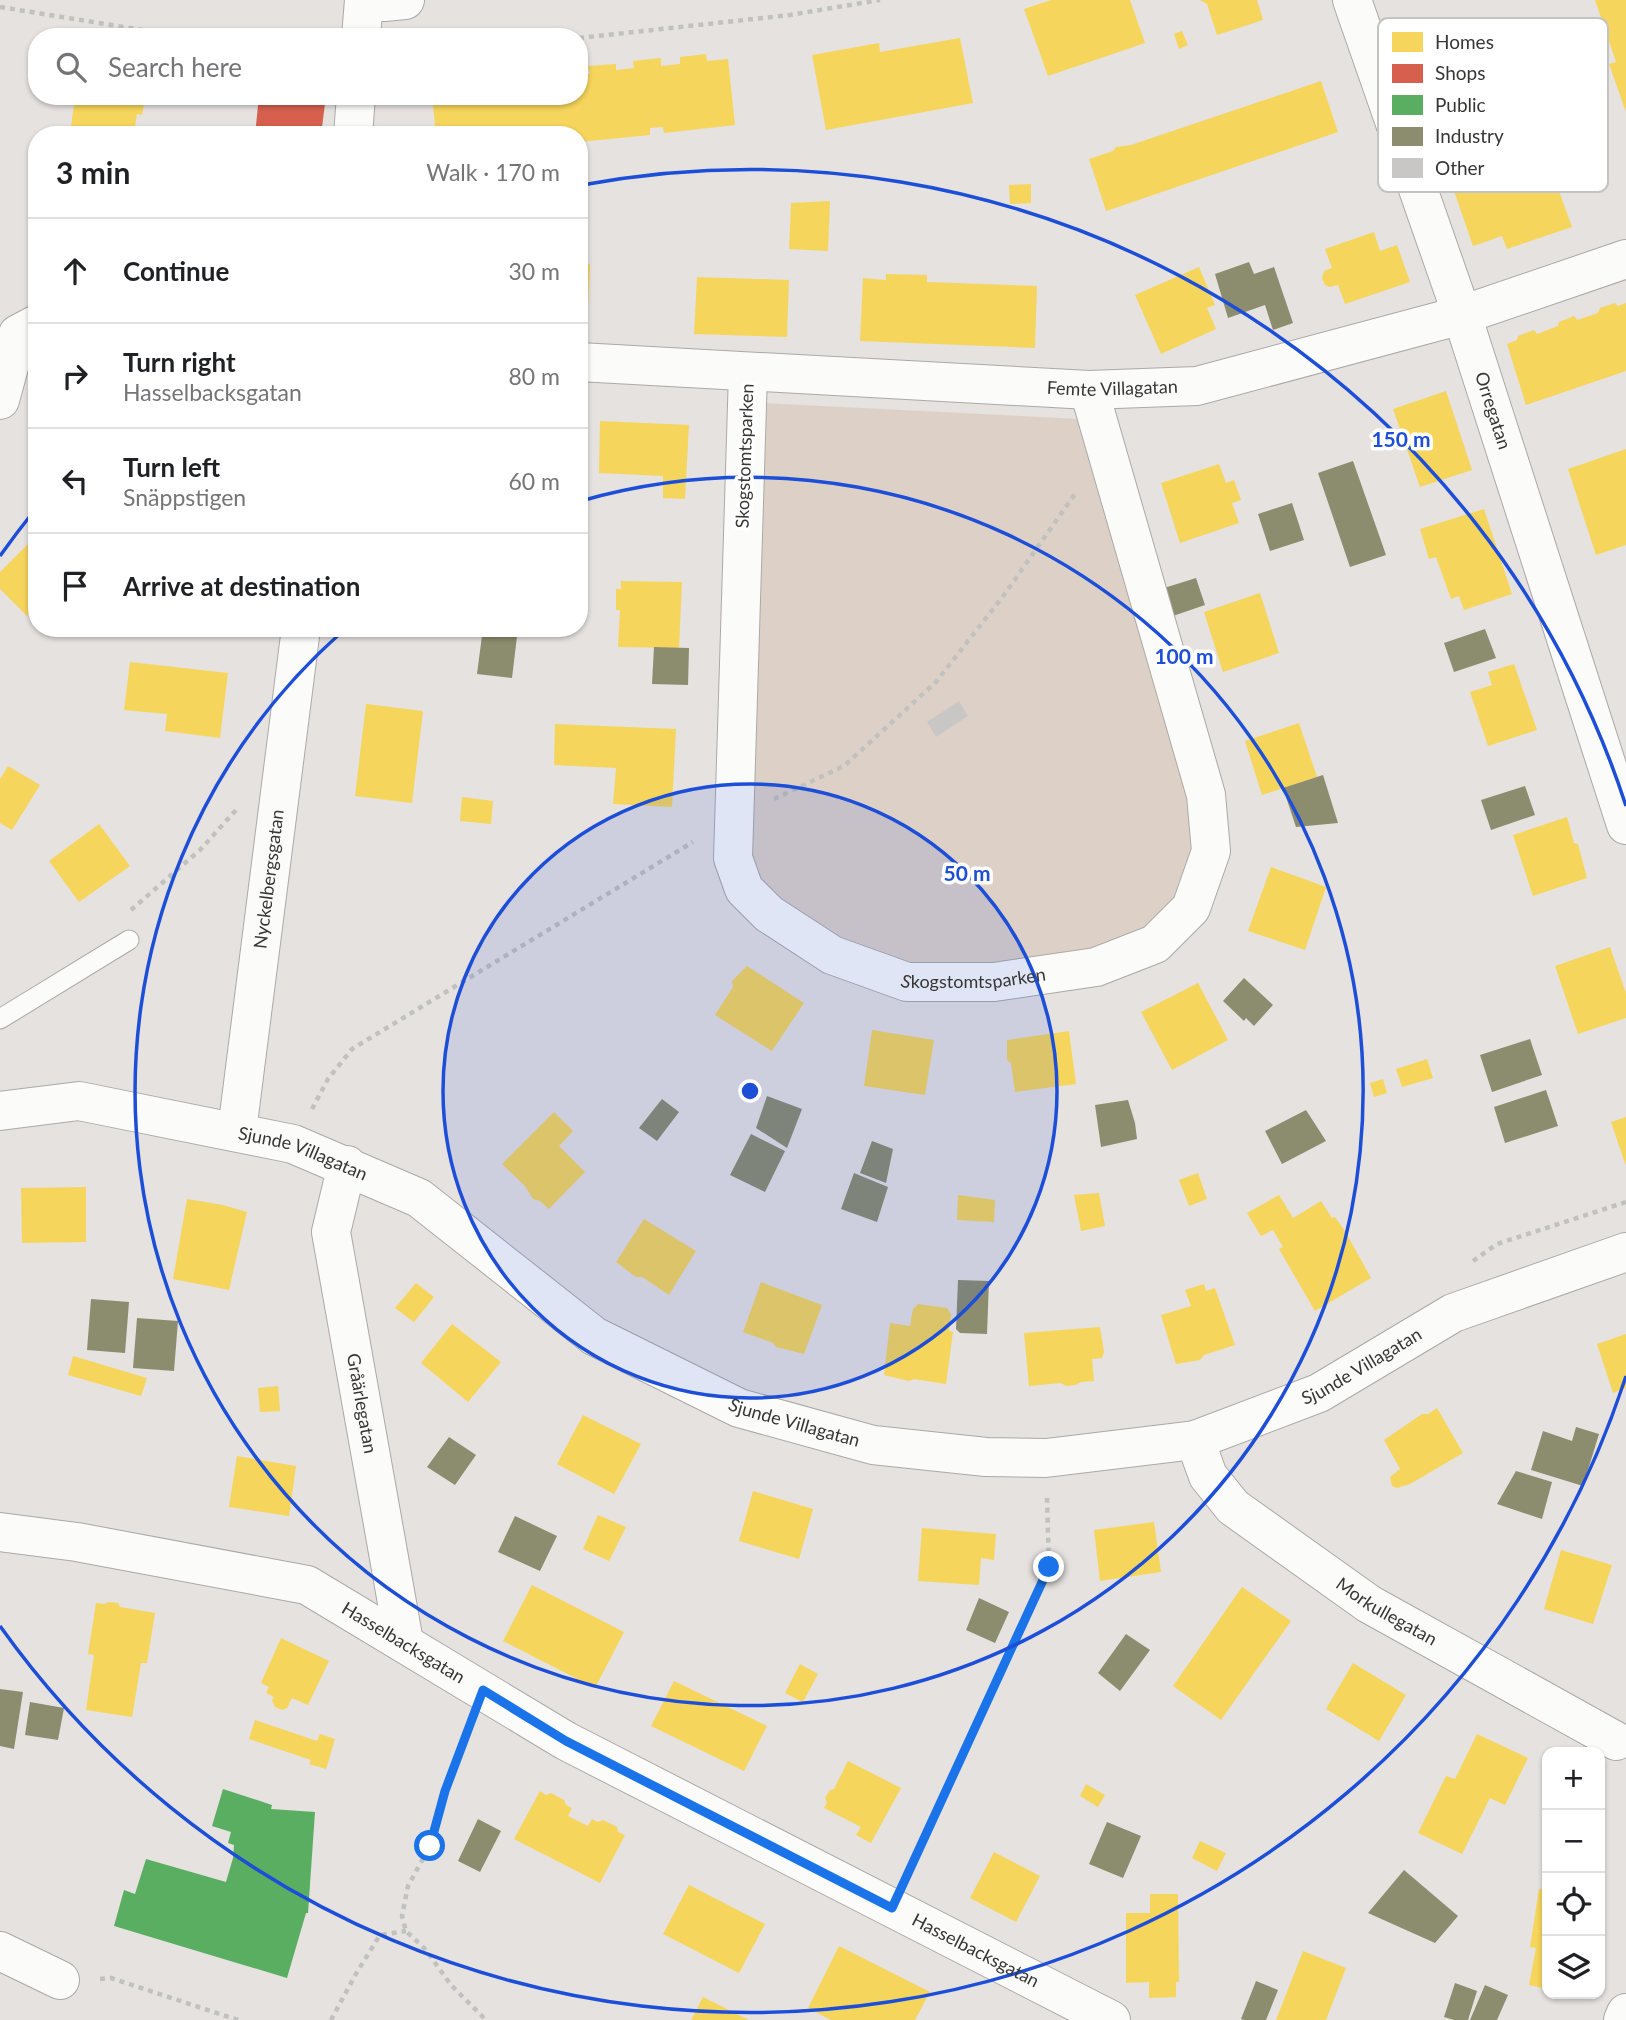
<!DOCTYPE html>
<meta charset="utf-8">
<style>
body{margin:0;font-family:Lato,sans-serif;background:#f6f6f6;color:#202124}
.controls{position:absolute;right:21px;bottom:21px;display:grid;overflow:hidden;border-radius:14px;box-shadow:0 2px 5px #0004}
.controls button{width:63px;height:63px;display:grid;place-items:center;padding:0;border:0;border-bottom:2px solid #e0e0e0;background:#fff;color:#202124;font:35px sans-serif}
.stop{position:absolute;width:21px;height:21px;margin:-16px;border:5px solid #1a73e8;border-radius:50%;background:#fff}
.stop.end{background:#1a73e8;border-color:#fff;box-shadow:0 2px 7px #0008}
.list{margin:0;padding:0;list-style:none}
h2{display:flex;justify-content:space-between;align-items:center;height:91px;margin:0;padding:0 28px;font-size:30px}
h2 small{font-size:23px;font-weight:400;color:#757577}
.list li{display:grid;grid-template-columns:46px 1fr auto;gap:21px;align-items:center;box-sizing:border-box;height:105px;padding:0 28px;border-top:2px solid #e0e0e0}
.list b{display:block;font-size:26px;white-space:nowrap}
.list p{margin:0;font-size:23px;white-space:nowrap;color:#757577}
.list em{font-size:23px;font-style:normal;color:#757577}
.icon{flex:none;width:38px;height:38px;fill:none;stroke:currentColor;stroke-width:2;stroke-linecap:round;stroke-linejoin:round}
.map{position:relative;flex:none;width:1626px;height:2020px;overflow:hidden}
.search{position:absolute;background:#fff;box-shadow:0 2px 5px #0004;left:28px;top:28px;width:560px;height:77px;display:flex;align-items:center;gap:18px;box-sizing:border-box;padding:0 24px;border-radius:28px;color:#757577;font-size:26px}
.panel{position:absolute;background:#fff;box-shadow:0 2px 5px #0004;left:28px;top:126px;width:560px;height:511px;border-radius:28px}
.map>svg:first-child{display:block}
</style>
<div class="map">
<svg width="1626" height="2020" viewBox="0 0 1626 2020">
<rect width="100%" height="100%" fill="#e5e2e0"/>
<path fill="#ddd1c7" d="M763,403L1080,419L1190,796L1194,848L1176,901L1142,935L1087,956L911,970L842,944L760,884L750,855Z"/>
<path fill="#f6d55c" d="M1051,0H1130L1145,43L1048,76L1024,9Z
M1200,0H1257L1263,20L1217,35L1207,4Z
M1595,0H1626V112L1609,64L1616,62Z
M1182,31L1188,45L1179,49L1174,34Z
M960,38L973,103L826,130L812,55L879,43L880,52Z
M706,54L707,61L728,59L735,125L664,133L663,127L650,128V135L579,142V135H436L432,96H579V75L590,74L588,66L616,64V70L634,68L633,61L661,58V66L680,64V57Z
M1321,81L1338,132L1106,211L1089,159L1113,151L1116,147L1131,145Z
M75,96H140L145,98L142,115L137,114L134,132L114,129L112,135H70Z
M1546,155L1572,227L1507,249L1502,236L1473,246L1453,188L1485,176L1488,168L1500,164L1508,168Z
M1031,184V203L1010,204L1009,185Z
M830,201L828,251L789,249L791,203Z
M1374,232L1380,251L1397,245L1410,282L1345,304L1338,285L1330,287L1325,285L1322,278L1324,271L1332,268L1325,249Z
M579,264H590L587,330L579,329Z
M1199,267L1215,305L1207,308L1216,329L1161,354L1135,295Z
M886,274L927,275V282L1037,286L1035,348L860,341L863,278L886,280Z
M697,277L789,280L787,337L694,334Z
M1615,303L1618,306L1626,303V371L1526,405L1507,344L1517,340L1518,336L1534,330L1537,334L1558,326L1559,322L1574,316L1577,320L1598,313L1600,308Z
M1446,391L1472,470L1420,487L1393,409Z
M600,421L689,425L685,499L663,498V476L599,473Z
M1626,449V545L1596,555L1568,469Z
M1219,464L1226,483L1234,480L1241,500L1232,503L1239,523L1180,543L1161,483Z
M1484,509L1512,594L1464,610L1459,596L1451,599L1436,557L1429,559L1420,529Z
M31,541L37,547V606L27,616L0,589V572Z
M621,581L682,582L679,648L618,647L620,610H616V589H621Z
M1260,593L1279,653L1223,672L1204,612Z
M367,628H405L404,634Z
M130,662L228,673L220,738L165,731L167,714L124,710Z
M1514,664L1537,730L1488,746L1470,692L1492,685L1488,672Z
M366,704L423,711L412,803L355,796Z
M1299,723L1317,777L1262,795L1245,741Z
M555,724L676,729L672,807L613,804L616,768L554,765Z
M8,766L40,785L12,830L0,823V779Z
M462,797L493,801L491,824L460,821Z
M1567,817L1574,843L1578,844L1587,878L1533,896L1513,835Z
M99,824L130,866L79,902L49,861Z
M1271,867L1326,887L1305,950L1248,931Z
M1610,947L1626,993V1018L1578,1034L1555,966Z
M747,966L804,1003L772,1051L715,1015L733,987L732,981Z
M1198,983L1228,1040L1172,1070L1141,1012Z
M872,1030L934,1040L925,1095L864,1086Z
M1069,1031L1076,1084L1015,1092L1011,1063L1007,1060V1040Z
M1427,1059L1433,1078L1402,1087L1396,1069Z
M1383,1079L1387,1093L1374,1097L1370,1083Z
M554,1112L573,1131L559,1146L585,1172L549,1209L540,1201L533,1199L525,1186L502,1164Z
M1626,1117V1166L1611,1122Z
M1198,1173L1207,1199L1189,1206L1179,1180Z
M86,1187V1242L22,1243L21,1188Z
M1099,1193L1105,1226L1081,1231L1074,1195Z
M958,1195L995,1200L994,1222L957,1220Z
M1279,1195L1293,1218L1321,1201L1332,1218L1335,1217L1345,1231L1371,1278L1315,1311L1279,1249L1283,1247L1273,1230L1261,1236L1247,1213Z
M187,1199L223,1205L247,1212L229,1290L173,1279Z
M644,1219L696,1251L669,1295L642,1277H636L616,1262Z
M761,1282L822,1305L804,1354L776,1347L773,1343L743,1332Z
M416,1283L434,1297L414,1322L395,1308Z
M1204,1284L1206,1291L1215,1288L1235,1345L1204,1355L1200,1360L1176,1364L1161,1315L1191,1306L1185,1290Z
M918,1304L947,1308L951,1314L949,1331L953,1332L946,1384L914,1379L909,1381L884,1375L890,1323L910,1326L913,1309Z
M452,1324L501,1362L468,1402L421,1363Z
M1100,1327L1104,1352L1102,1358L1092,1359L1094,1381L1081,1382L1076,1385L1066,1386L1061,1383L1029,1386L1024,1333Z
M1626,1334V1388L1613,1393L1597,1344Z
M73,1356L147,1378L141,1396L68,1375Z
M278,1386L280,1411L260,1412L258,1388Z
M1437,1408L1463,1453L1410,1484L1397,1488L1392,1486L1390,1477L1400,1469L1384,1440L1422,1414H1428Z
M583,1415L641,1444L614,1494L557,1464Z
M237,1456L296,1466L289,1516L229,1507Z
M753,1491L813,1509L799,1559L739,1541Z
M598,1515L626,1527L609,1561L583,1549Z
M1154,1522L1161,1572L1100,1581L1094,1530Z
M922,1528L996,1534L994,1560L981,1558L979,1585L918,1581Z
M1561,1550L1612,1565L1593,1624L1544,1609Z
M532,1585L624,1632L595,1688L503,1641Z
M1242,1587L1291,1621L1221,1720L1173,1686Z
M108,1602L118,1603L120,1607L155,1613L147,1663H141L132,1717L86,1710L94,1655L88,1654L96,1603L105,1604Z
M281,1638L329,1661L308,1705L292,1698L287,1708L282,1710L275,1707L272,1700L274,1697L266,1693L269,1687L261,1683Z
M1353,1663L1406,1695L1379,1741L1326,1709Z
M800,1664L818,1674L803,1702L785,1693Z
M674,1681L767,1726L744,1771L651,1726Z
M255,1720L317,1741L320,1734L335,1739L326,1769L309,1764L311,1760L249,1739Z
M1477,1734L1528,1758L1505,1805L1490,1798L1462,1854L1418,1833L1446,1776L1455,1779Z
M848,1761L901,1788L871,1843L856,1835L861,1827L824,1808L827,1803L825,1798L830,1790L834,1789Z
M1086,1784L1105,1795L1098,1807L1080,1796Z
M540,1791L546,1795L551,1793L564,1800L566,1805L572,1808L568,1816L588,1826L592,1819L598,1822L603,1820L617,1827L618,1832L625,1835L600,1883L514,1839Z
M1200,1841L1226,1853L1217,1871L1192,1858Z
M994,1852L1040,1876L1016,1922L970,1898Z
M689,1885L765,1924L739,1973L663,1934Z
M1539,1889L1547,1890V1989L1529,1985L1536,1948L1530,1947Z
M1150,1894H1178L1179,1982H1176V1997L1149,1998V1982L1126,1983V1913H1150Z
M839,1946L930,1992L915,2020H831L808,2008Z
M1303,1951L1346,1968L1326,2020H1276Z
M703,1997L749,2020H691Z"/>
<path fill="#d6604d" d="M259,96H326L321,135H255Z"/>
<path fill="#5aae61" d="M223,1789L272,1805L271,1809L315,1812L308,1913H306L287,1978L114,1926L124,1890L135,1894L146,1859L226,1882L233,1858L234,1845L228,1843L231,1832L212,1826Z"/>
<path fill="#8c8c6e" d="M1249,262L1254,274L1274,267L1293,323L1273,330L1265,305L1228,318L1215,274Z
M1353,461L1386,555L1350,567L1318,473Z
M1292,503L1304,540L1270,551L1258,514Z
M1196,578L1205,605L1170,617L1161,589Z
M483,628H518L512,678L477,674Z
M1485,629L1496,658L1454,672L1444,643Z
M654,647L689,648L688,685L652,684Z
M1323,775L1338,823L1296,827L1283,788Z
M1525,786L1535,815L1491,830L1481,800Z
M1244,978L1273,1005L1254,1026L1246,1018L1244,1021L1223,1001Z
M1530,1039L1542,1075L1492,1092L1480,1055Z
M1546,1090L1558,1126L1505,1143L1494,1107Z
M767,1096L802,1109L787,1148L756,1128Z
M662,1099L679,1112L657,1141L639,1128Z
M1128,1100L1135,1123L1137,1139L1101,1147L1095,1105Z
M1306,1110L1326,1141L1282,1164L1265,1131Z
M751,1134L785,1151L765,1192L730,1175Z
M872,1141L893,1149L886,1183L860,1173Z
M854,1173L888,1187L877,1222L841,1209Z
M958,1280L989,1281L987,1334L960,1333L956,1329Z
M91,1299L129,1302L125,1353L87,1350Z
M137,1318L178,1321L174,1371L133,1368Z
M1576,1427L1599,1434L1583,1486L1531,1470L1543,1431L1572,1441Z
M449,1437L476,1455L455,1485L427,1467Z
M1516,1471L1552,1482L1542,1519L1497,1504Z
M515,1516L557,1536L540,1571L498,1552Z
M979,1598L1009,1612L995,1643L966,1630Z
M1126,1634L1150,1650L1120,1691L1098,1673Z
M0,1689L23,1692L14,1749L0,1746Z
M30,1702L64,1708L58,1740L25,1735Z
M478,1819L501,1831L480,1872L458,1861Z
M1107,1822L1141,1836L1123,1878L1089,1864Z
M1404,1870L1458,1916L1435,1943L1368,1913Z
M1256,1981L1278,1990L1266,2020H1244L1241,2019Z
M1455,1983L1477,1991L1468,2020H1454L1444,2017Z
M1485,1985L1508,1995L1497,2020H1470Z"/>
<path fill="#c9c7c6" d="M959,701L968,716L936,737L927,722Z"/>
<g fill="none" stroke-linecap="round" stroke-linejoin="round">
<defs>
<path id="service" d="M0,1019L129,940"/>
<g id="minor">
<path d="M373,0L384,2L405,0"/>
<path id="s1" d="M1352,0L1462,315L1626,825"/>
<path d="M361,37L364,0"/>
<path d="M353,135L356,96"/>
<path id="s2" d="M579,362L1089,390L1197,386L1462,315L1626,259"/>
<path id="s3" d="M748,373L733,858L744,889L769,914L832,955L907,982H994L1096,967L1155,944L1191,908L1211,851L1206,795L1089,390"/>
<path d="M0,400L18,334L37,324"/>
<path id="s4" d="M0,1111L79,1101L293,1144L419,1198L594,1336L739,1408L873,1445L986,1457L1046,1458L1195,1440L1319,1393L1453,1313L1626,1252"/>
<path id="s5" d="M237,1131L301,628"/>
<path id="s6" d="M347,1165L331,1232L404,1642"/>
<path id="s7" d="M1195,1440L1208,1476L1233,1507L1369,1604L1616,1741"/>
<path id="s8" d="M0,1532L77,1542L307,1585L566,1741L1111,2020"/>
<path d="M0,1951L60,1980"/>
<path d="M1623,2020L1626,2013"/>
</g>
</defs>
<use href="#service" stroke="#aba9a7" stroke-width="21"/>
<use href="#minor" stroke="#aba9a7" stroke-width="40"/>
<path stroke="#c1c1c0" stroke-width="4.5" stroke-dasharray="5 5" stroke-linecap="butt" d="M0,7L186,37
M579,38L790,15L880,0
M774,799L844,766L936,682L1004,595L1077,491
M131,910L200,850L236,810
M312,1109L328,1079L352,1049L693,842
M1473,1261L1497,1244L1626,1202
M468,1726L445,1791L430,1846L408,1886L402,1916L406,1931L425,1949L451,1985L486,2020
M909,1872L1049,1567L1047,1498
M100,1979L111,1978L238,2020
M331,2020L357,1972L380,1935L406,1931"/>
<use href="#service" stroke="#fbfbfa" stroke-width="19"/>
<use href="#minor" stroke="#fbfbfa" stroke-width="38"/>
</g>
<g fill="none" stroke-linecap="round" stroke-linejoin="round">
<path stroke="#1a73e8" stroke-width="9" d="M430,1846L445,1791L483,1690L566,1741L892,1908L1049,1567"/>
</g>
<circle cx="750" cy="1091" r="307" fill="#1d4ed8" fill-opacity=".12"/>
<g fill="none" stroke="#1d4ed8" stroke-width="3.5">
<circle cx="750" cy="1091" r="307"/>
<path d="M581 501A614 614 0 1 1 343 631"/>
<path d="M1626 1376A921 921 0 0 1 0 1626M0 556A921 921 0 0 1 34 511M582 185A921 921 0 0 1 1626 806"/>
</g>
<g text-anchor="middle" stroke-width="7" stroke-linejoin="round" paint-order="stroke">
<g font-size="18" fill="#373635" stroke="#fff">
<text dy="6" stroke="none"><textPath href="#s2" startOffset="534">Femte Villagatan</textPath></text>
<text dy="6" stroke="none"><textPath href="#s1" startOffset="434">Orregatan</textPath></text>
<text transform="translate(745 456) rotate(-88)" y="6">Skogstomtsparken</text>
<text dy="6" stroke="none"><textPath href="#s5" startOffset="254">Nyckelbergsgatan</textPath></text>
<text dy="6" stroke="none"><textPath href="#s3" startOffset="775">Skogstomtsparken</textPath></text>
<text dy="6" stroke="none"><textPath href="#s4" startOffset="310">Sjunde Villagatan</textPath></text>
<text dy="6" stroke="none"><textPath href="#s4" startOffset="1465">Sjunde Villagatan</textPath></text>
<text dy="6" stroke="none"><textPath href="#s6" startOffset="243">Gråärlegatan</textPath></text>
<text dy="6" stroke="none"><textPath href="#s4" startOffset="877">Sjunde Villagatan</textPath></text>
<text dy="6" stroke="none"><textPath href="#s7" startOffset="264">Morkullegatan</textPath></text>
<text dy="6" stroke="none"><textPath href="#s8" startOffset="424">Hasselbacksgatan</textPath></text>
<text dy="6" stroke="none"><textPath href="#s8" startOffset="1074">Hasselbacksgatan</textPath></text>
</g>
</g>
<rect x="1378" y="18" width="230" height="174" rx="10" fill="#fff" stroke="#c3c3c2" stroke-width="2"/>
<rect x="1392" y="32" width="31" height="20" fill="#f6d55c"/>
<rect x="1392" y="64" width="31" height="19" fill="#d6604d"/>
<rect x="1392" y="95" width="31" height="20" fill="#5aae61"/>
<rect x="1392" y="127" width="31" height="19" fill="#8c8c6e"/>
<rect x="1392" y="158" width="31" height="20" fill="#c9c7c6"/>
<g font-size="19" fill="#373635">
<text x="1435" y="49">Homes</text>
<text x="1435" y="80">Shops</text>
<text x="1435" y="112">Public</text>
<text x="1435" y="143">Industry</text>
<text x="1435" y="175">Other</text>
</g>
<circle cx="750" cy="1091" r="10" fill="#1d4ed8" stroke="#fff" stroke-width="3.5"/>
<g font-size="21" text-anchor="middle" font-weight="bold" fill="#1d4ed8" stroke="#fff" stroke-width="7" stroke-linejoin="round" paint-order="stroke">
<text x="1401" y="447">150 m</text>
<text x="1184" y="664">100 m</text>
<text x="967" y="881">50 m</text>
</g>
</svg>
<div class="controls">
<button>+</button>
<button>−</button>
<button><svg class="icon" aria-label="locate" viewBox="0 0 24 24"><circle cx="12" cy="12" r="6"/><path d="M12 2v4M12 18v4M2 12h4M18 12h4"/></svg></button>
<button><svg class="icon" aria-label="layers" viewBox="0 0 24 24"><path d="M12 4l9 5-9 5-9-5zM3 14l9 5 9-5"/></svg></button>
</div>
<div class="stop" style="left:430px;top:1846px"></div>
<div class="stop end" style="left:1049px;top:1567px"></div>
<div class="search"><svg class="icon" aria-label="search" viewBox="0 0 24 24"><circle cx="10" cy="10" r="6"/><path d="M15 15l6 6"/></svg>Search here</div>
<section class="panel">
<h2>3 min<small>Walk · 170 m</small></h2>
<ul class="list">
<li><svg class="icon" aria-label="ahead" viewBox="0 0 24 24"><path d="M12 20V5M6 11l6-6 6 6"/></svg><div><b>Continue</b></div><em>30 m</em></li>
<li><svg class="icon" aria-label="right" viewBox="0 0 24 24"><path d="M7 20v-9h11M14 6l5 5-5 5"/></svg><div><b>Turn right</b><p>Hasselbacksgatan</p></div><em>80 m</em></li>
<li><svg class="icon" aria-label="left" viewBox="0 0 24 24"><path d="M17 20v-9H6M10 6l-5 5 5 5"/></svg><div><b>Turn left</b><p>Snäppstigen</p></div><em>60 m</em></li>
<li><svg class="icon" aria-label="arrive" viewBox="0 0 24 24"><path d="M6 21V4h12l-3 4 3 4H6"/></svg><div><b>Arrive at destination</b></div></li>
</ul>
</section>
</div>
